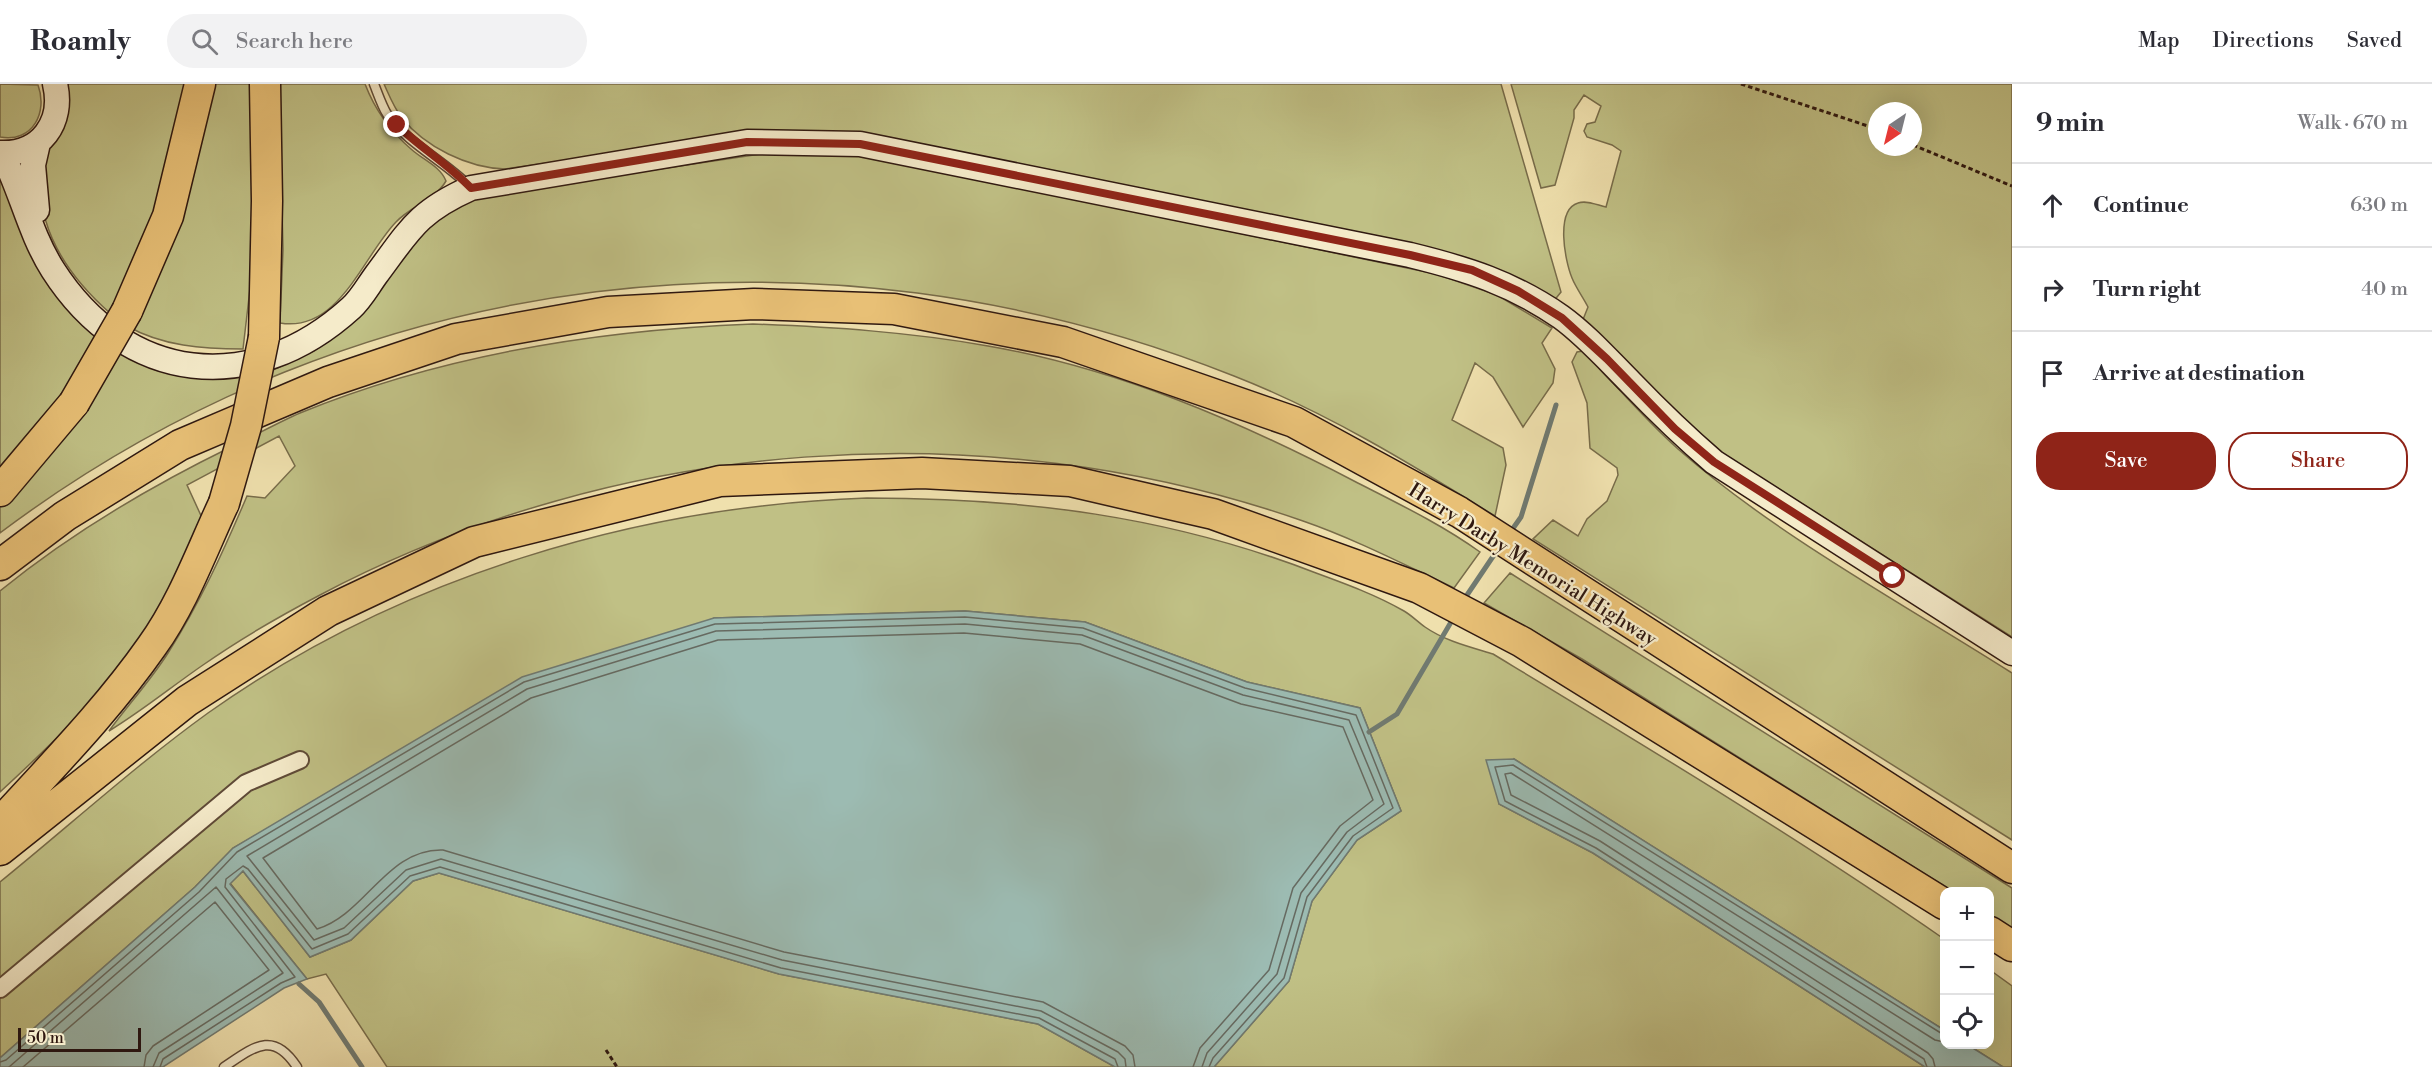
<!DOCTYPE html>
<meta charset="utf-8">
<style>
body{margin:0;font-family:"Libre Bodoni",serif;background:#f2f2f3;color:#2b2b33}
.controls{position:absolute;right:18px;bottom:18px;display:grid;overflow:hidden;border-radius:12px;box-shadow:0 6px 24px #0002}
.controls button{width:54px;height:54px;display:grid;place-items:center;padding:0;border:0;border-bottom:2px solid #e1e1e2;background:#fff;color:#2b2b33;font:30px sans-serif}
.compass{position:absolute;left:1868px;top:18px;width:54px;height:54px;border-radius:50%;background:#fff;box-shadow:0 6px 24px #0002;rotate:215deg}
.scale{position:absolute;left:18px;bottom:15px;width:123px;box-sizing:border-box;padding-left:6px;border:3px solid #2f1810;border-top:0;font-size:16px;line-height:21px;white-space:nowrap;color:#2f1810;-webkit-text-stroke:4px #f5ebca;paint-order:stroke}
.stop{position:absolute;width:18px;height:18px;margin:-14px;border:4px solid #8f2418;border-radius:50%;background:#fff}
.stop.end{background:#8f2418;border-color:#fff;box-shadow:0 2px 6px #0008}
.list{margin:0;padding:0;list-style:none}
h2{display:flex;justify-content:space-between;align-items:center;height:78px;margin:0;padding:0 24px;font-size:26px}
h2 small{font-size:20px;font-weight:400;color:#7c7c81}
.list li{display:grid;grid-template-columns:39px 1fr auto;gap:18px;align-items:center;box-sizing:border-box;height:84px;padding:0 24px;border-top:2px solid #e1e1e2}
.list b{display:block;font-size:22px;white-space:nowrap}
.list em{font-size:20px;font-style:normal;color:#7c7c81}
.actions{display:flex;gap:12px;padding:18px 24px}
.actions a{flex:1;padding:14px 0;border:2px solid #8f2418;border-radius:24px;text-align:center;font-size:21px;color:#8f2418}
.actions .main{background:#8f2418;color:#fff}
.icon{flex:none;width:33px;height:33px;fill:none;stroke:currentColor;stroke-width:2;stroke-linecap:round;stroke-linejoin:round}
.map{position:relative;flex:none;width:2012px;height:983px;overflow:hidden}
header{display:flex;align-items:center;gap:36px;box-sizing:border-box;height:84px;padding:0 30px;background:#fff;border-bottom:2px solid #e1e1e2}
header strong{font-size:28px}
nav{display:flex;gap:33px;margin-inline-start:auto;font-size:21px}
.search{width:420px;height:54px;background:#f2f2f3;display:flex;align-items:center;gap:15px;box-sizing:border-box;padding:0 21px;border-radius:33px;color:#7c7c81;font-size:22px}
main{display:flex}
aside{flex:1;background:#fff}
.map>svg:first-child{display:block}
</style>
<header>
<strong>Roamly</strong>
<div class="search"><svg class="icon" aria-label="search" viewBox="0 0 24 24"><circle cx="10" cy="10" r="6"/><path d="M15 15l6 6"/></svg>Search here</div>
<nav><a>Map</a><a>Directions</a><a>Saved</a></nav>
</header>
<main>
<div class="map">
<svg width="2012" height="983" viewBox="0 0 2012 983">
<rect width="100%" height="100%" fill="#efe0ad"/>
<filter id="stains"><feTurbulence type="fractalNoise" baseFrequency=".00333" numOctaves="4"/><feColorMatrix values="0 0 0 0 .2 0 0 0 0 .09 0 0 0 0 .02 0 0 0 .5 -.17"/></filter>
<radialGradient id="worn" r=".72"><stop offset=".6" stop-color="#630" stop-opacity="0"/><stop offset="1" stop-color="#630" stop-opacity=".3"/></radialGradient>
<path fill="#c0c085" stroke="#786c4a" stroke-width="1.5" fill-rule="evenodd" d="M0,0L38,1C48,28 33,59 0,53Z
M64,0H189L155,134L111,230C71,195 39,150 40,95C41,72 57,24 64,0Z
M210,0H252L253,179L243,265C203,265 162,262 127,242Z
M279,0H365C375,26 390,47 411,65C423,76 440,82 446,97C435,116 411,122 396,138C363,172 339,249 280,239L283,166Z
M384,0H1501L1561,208L1553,218L1531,204L848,49L772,47L505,85C468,84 425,63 402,34C394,24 389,11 384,0Z
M1511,0H2012V553L1711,362L1582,238L1588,223C1583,213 1576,204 1572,194C1565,177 1555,126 1578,119C1587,116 1597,121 1606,123L1621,67L1612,61L1587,53L1584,47L1587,40L1595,38L1601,22L1584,11L1574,26V34L1555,101L1541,104ZM1877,27H1913V63H1877Z
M768,69H841L872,73L1436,190L1497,211L1552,244L1542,259L1555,285L1553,299L1523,343L1493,293L1475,279L1452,336L1503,364L1506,381L1495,432C1411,380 1326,328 1234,292C821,127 357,180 0,449V422L42,376L114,267L156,286L191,293L218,295L273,286L314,267L346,244L426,138L478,112Z
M0,97L10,105C34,167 46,214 101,257L0,395Z
M753,240C832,243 910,248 988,262C1116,284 1239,337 1354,397C1397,419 1441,440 1480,468L1454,504C1405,481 1355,455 1303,437C985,326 619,353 320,511C280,532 240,555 203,581C171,603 142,627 109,647C128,621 151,596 168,569C200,519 224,466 247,412L265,414L295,382L279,352L187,401L203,436C182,488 147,550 112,594C78,635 39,672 0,708V507C71,449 149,403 231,363C254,352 277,339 300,329C444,270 598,246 753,240Z
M1583,267C1614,299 1644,335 1678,365C1776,451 1902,519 2012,589V756L1533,455L1553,436L1578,452L1587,435L1607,417L1618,391L1617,384L1590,364L1587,319L1572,278L1577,268Z
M867,414C1024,414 1169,432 1316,489C1346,500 1376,511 1404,527C1411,531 1418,538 1425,543C1445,557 1470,563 1493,570C1645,662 1798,754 1944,855V946L1514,675L1499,720L1593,769L1925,983H1214L1289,897L1312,817L1357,756L1401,727L1360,624L1247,598L1085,538L965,527L714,534L269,744L233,764L195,803L0,974V798C69,742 136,681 208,629C398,494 635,422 867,414Z
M1510,489L2012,804V845L1990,831V808L1952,807L1582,575L1484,519Z
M243,787L310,873L351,856L413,797L439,789L779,890L1038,940L1115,983H387L326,890L307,895L230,799Z
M1990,886L2012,902V983H2003L1968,961L1990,960Z"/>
<path fill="#9cbbb2" stroke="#707a71" stroke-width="1.5" d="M965,527L1085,538L1247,598L1360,624L1401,727L1357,756L1312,817L1289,897L1214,983H1115L1038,940L779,890L439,789L413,797L351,856L310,873L243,787L230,800L307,895L284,904L163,983H0V974L195,803L233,764L522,593L714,534Z
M1514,675L1944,946V960L1968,961L2003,983H1925L1593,769L1499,720L1486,676Z"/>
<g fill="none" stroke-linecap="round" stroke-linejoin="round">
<path stroke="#666a61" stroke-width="1.5" d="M0,978L6,976L199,808L237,768L524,598L715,540L965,533L1083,544L1245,604L1356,631L1393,724L1353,752L1307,813L1284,894L1213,974L1209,983
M9,983L216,803L283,889L159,969L153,983
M23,983L215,818L269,886L153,962L146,971L144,983
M160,983L163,975L281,899L295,893L225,803L226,795L243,782L248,785L312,865L348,850L410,792L440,783L781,884L1039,934L1115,975L1118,983
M1126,983L1125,975L1118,968L1041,927L782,876L441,775L406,786L344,844L314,856L247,772L527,605L716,547L965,540L1082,551L1243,611L1349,636L1384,720L1347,748L1301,809L1277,890L1207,969L1202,983
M1135,983L1133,971L1125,962L1043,918L784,868L443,766C387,764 365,831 317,845L263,774L531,614L718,556L964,549L1080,560L1241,620L1343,643L1373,716L1340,742L1293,804L1269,886L1200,964L1193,983
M1927,983L1924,975L1596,764L1505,717L1495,683L1513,681L1944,951
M1935,983L1933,975L1928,969L1600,757L1511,711L1505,690L1511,689L1935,956L1944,958"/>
<path stroke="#707a71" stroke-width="5" d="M1509,450L1521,433L1556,321
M1463,517L1498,465
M1369,648L1397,630L1454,533
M299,900L319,918L362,983"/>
<defs>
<path id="lane" d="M374,0C378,10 382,22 387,30C408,60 443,76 468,101
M224,983C254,963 273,946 297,983"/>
<path id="street" d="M0,905L246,699L300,676"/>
<path id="secondary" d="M0,69C41,71 64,38 55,0
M2,69C21,106 30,150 53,186C126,300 252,314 351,224C361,215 368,202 376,191C409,147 417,128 471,104L747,58L860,60L1410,171C1467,185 1512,199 1561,233C1586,251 1609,277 1631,299C1658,327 1685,353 1714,378L2012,569
M37,126L33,81L38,59"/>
<path id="highway" d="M127,227L168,132L200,0
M264,253L267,117L265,0
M0,407L74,319
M0,481L65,432L180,361L328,298L456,255L608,228L754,220L894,225L1063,258L1294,338L1459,428L2012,784
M0,739C52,682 108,625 152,562C183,519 202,466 224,419
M0,766L187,617L328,527L474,458L720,397L922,389L1070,397L1213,430L1419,504L1522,558L1944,820
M1990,848L2012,862"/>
</defs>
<use href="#lane" stroke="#5f4a37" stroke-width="11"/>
<use href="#street" stroke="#5f4a37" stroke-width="20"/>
<use href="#secondary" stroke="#2f1810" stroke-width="27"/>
<use href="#highway" stroke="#2f1810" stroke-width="33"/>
<path stroke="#2f1810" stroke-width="3" stroke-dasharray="4.5 3" stroke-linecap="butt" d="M1741,0L1877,45
M1913,61L2012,102
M606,966L617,983"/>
<use href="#lane" stroke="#f5ebca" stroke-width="8"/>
<use href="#street" stroke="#f5ebca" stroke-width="16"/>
<use href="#secondary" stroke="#f5ebca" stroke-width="24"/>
<use href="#highway" stroke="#e8c076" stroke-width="30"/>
<defs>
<path id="highway-bridge" d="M74,319L127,227
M224,419L246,342L264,253"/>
</defs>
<use href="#highway-bridge" stroke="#2f1810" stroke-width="33" stroke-linecap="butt"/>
<use href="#highway-bridge" stroke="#e8c076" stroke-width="30"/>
</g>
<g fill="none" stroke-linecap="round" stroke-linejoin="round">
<path stroke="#8f2418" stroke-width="8" d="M397,41C421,64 448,80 471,104L747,58L860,60L1410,171L1472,186L1518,207L1562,234L1607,275L1675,345L1714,378L1893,492"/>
</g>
<g text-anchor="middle" stroke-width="4.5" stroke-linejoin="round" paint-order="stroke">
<g font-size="20" fill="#2f1810" stroke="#f5ebca">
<text transform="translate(1533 480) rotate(32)" y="7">Harry Darby Memorial Highway</text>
</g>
</g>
<rect width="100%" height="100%" filter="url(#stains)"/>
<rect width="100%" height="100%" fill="url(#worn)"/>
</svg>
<div class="controls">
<button>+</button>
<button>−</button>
<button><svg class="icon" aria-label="locate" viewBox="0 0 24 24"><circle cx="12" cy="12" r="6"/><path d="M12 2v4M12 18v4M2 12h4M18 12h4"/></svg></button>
</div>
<svg class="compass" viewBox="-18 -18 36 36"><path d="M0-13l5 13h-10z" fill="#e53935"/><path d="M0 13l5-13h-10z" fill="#7c7c81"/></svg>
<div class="scale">50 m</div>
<div class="stop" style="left:1893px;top:492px"></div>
<div class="stop end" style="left:397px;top:41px"></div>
</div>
<aside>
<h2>9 min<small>Walk · 670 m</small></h2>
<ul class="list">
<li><svg class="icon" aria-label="ahead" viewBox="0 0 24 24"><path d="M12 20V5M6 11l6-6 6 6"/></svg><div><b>Continue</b></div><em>630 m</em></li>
<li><svg class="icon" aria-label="right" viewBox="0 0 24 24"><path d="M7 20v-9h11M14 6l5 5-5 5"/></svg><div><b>Turn right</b></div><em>40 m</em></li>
<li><svg class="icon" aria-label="arrive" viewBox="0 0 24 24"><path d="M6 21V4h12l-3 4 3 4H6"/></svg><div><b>Arrive at destination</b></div></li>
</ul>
<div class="actions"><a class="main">Save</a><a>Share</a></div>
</aside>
</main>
